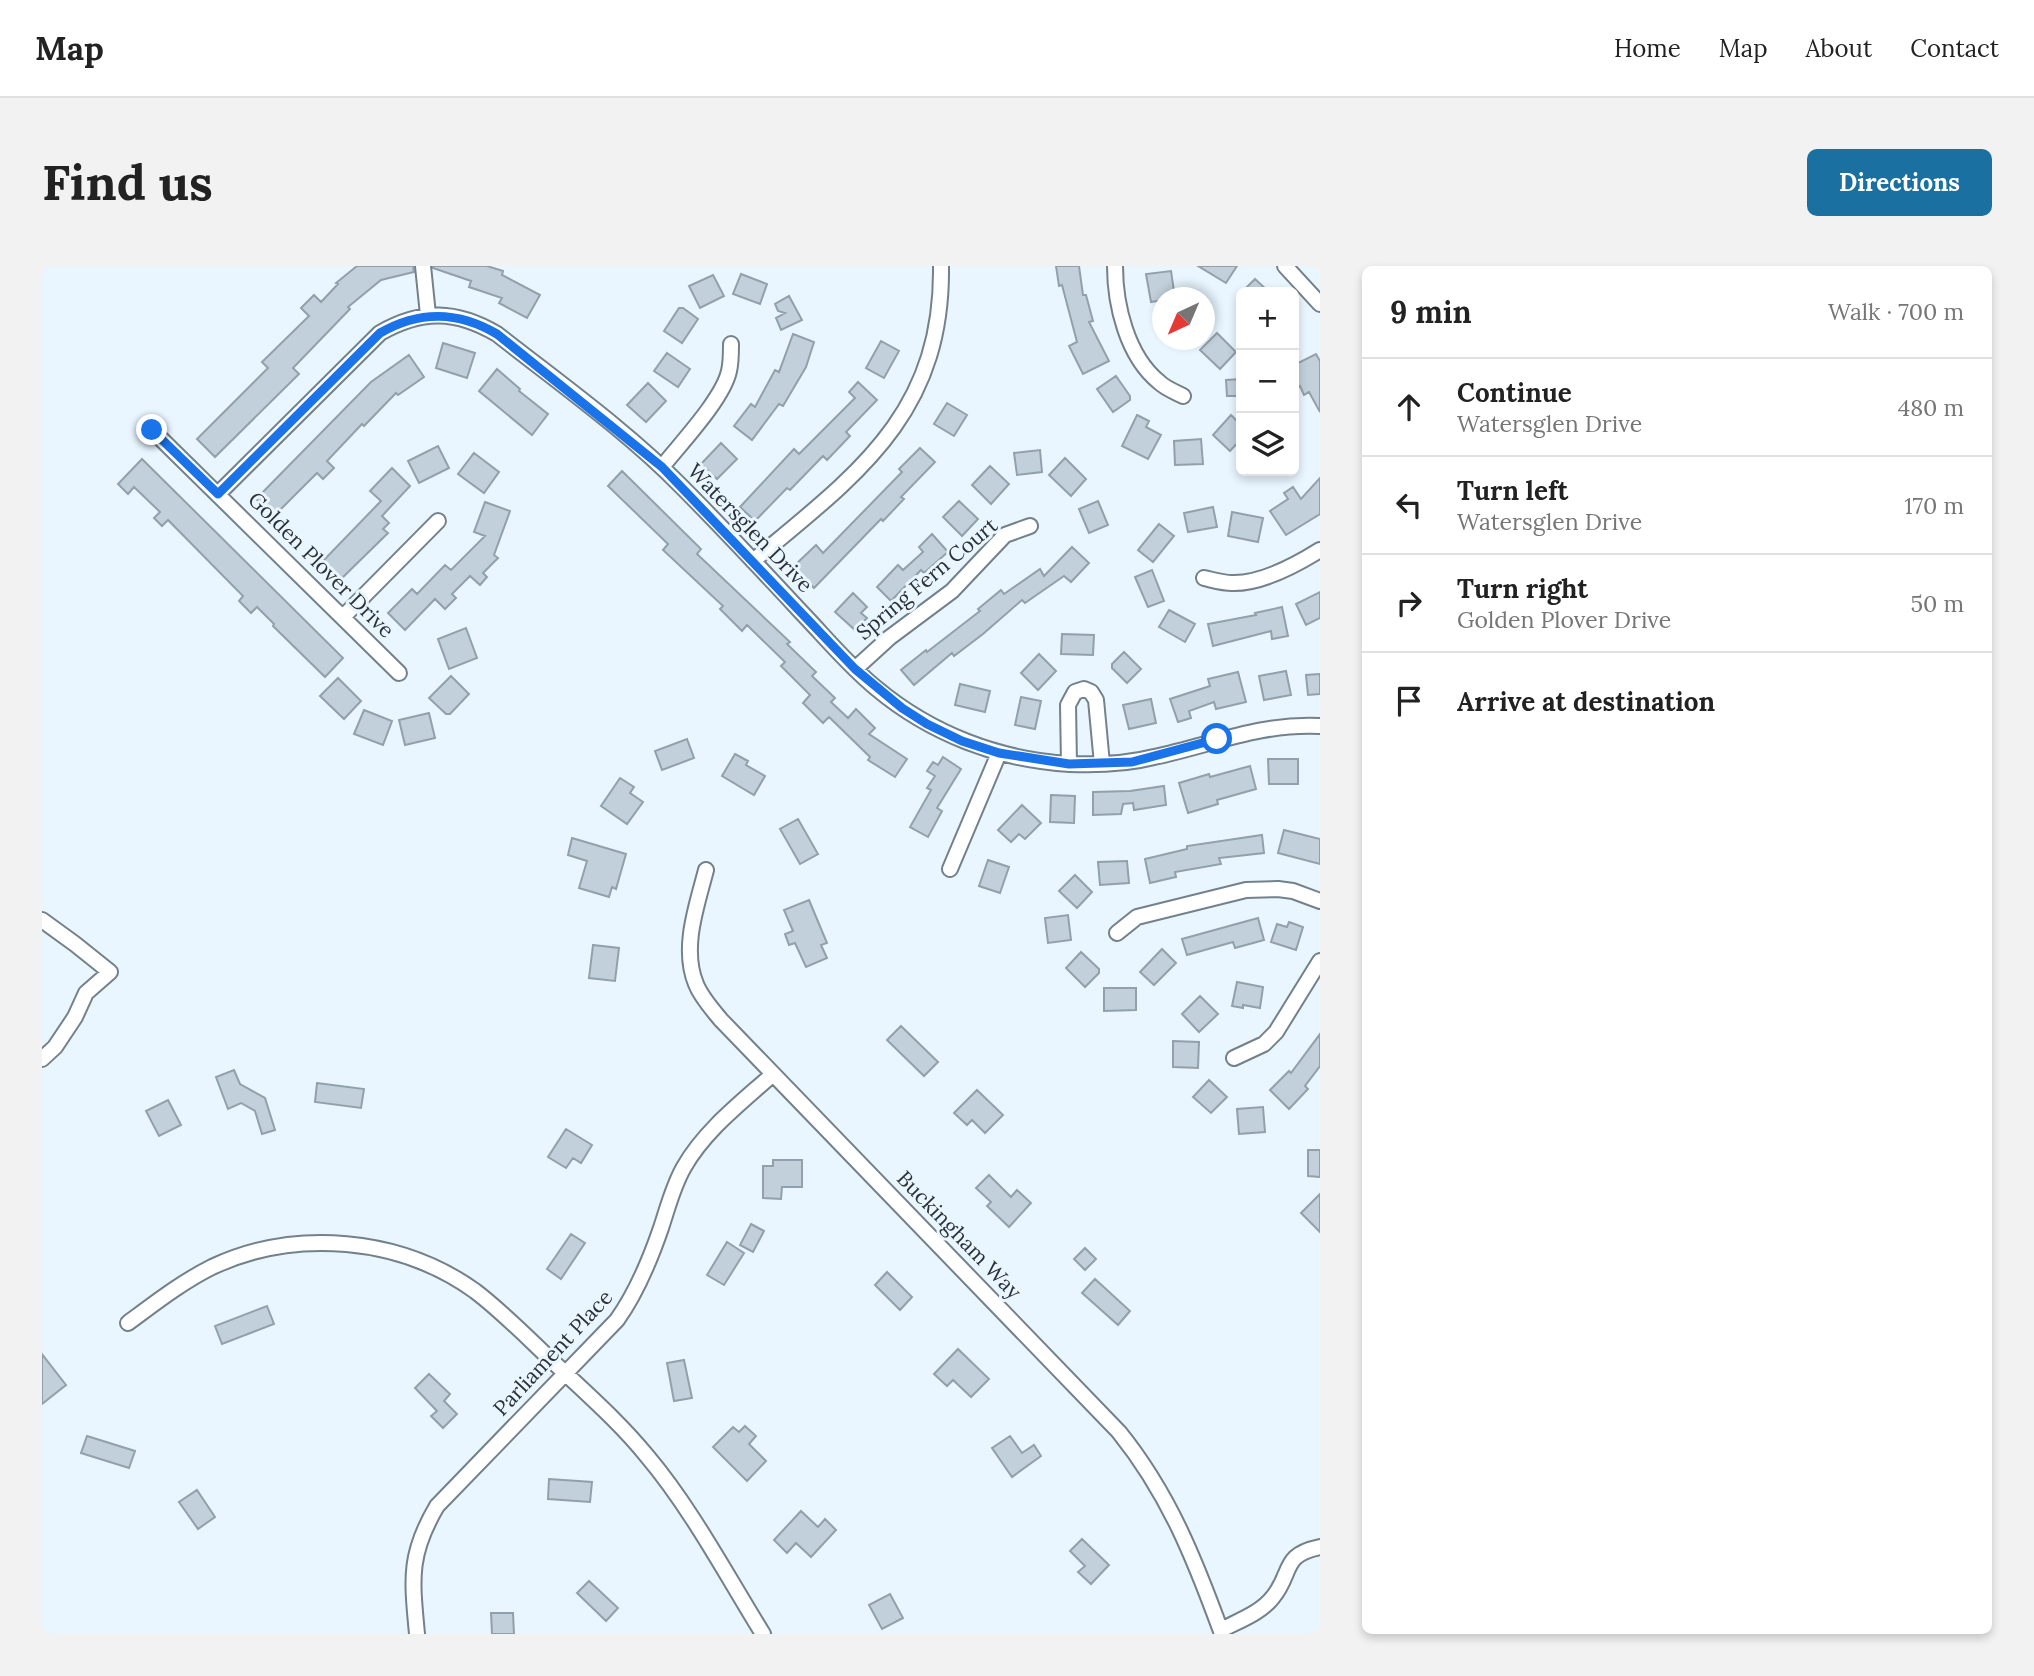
<!DOCTYPE html>
<meta charset="utf-8">
<style>
body{margin:0;font-family:Lora,serif;background:#f2f2f2;color:#222}
.controls{position:absolute;right:21px;top:21px;display:grid;overflow:hidden;border-radius:10px;box-shadow:0 4px 10px #0003}
.controls button{width:63px;height:63px;display:grid;place-items:center;padding:0;border:0;border-bottom:2px solid #e0e0e0;background:#fff;color:#222;font:35px sans-serif}
.compass{position:absolute;left:1110px;top:21px;width:63px;height:63px;border-radius:50%;background:#fff;box-shadow:0 4px 10px #0003;rotate:224deg}
.stop{position:absolute;width:21px;height:21px;margin:-16px;border:5px solid #1a73e8;border-radius:50%;background:#fff}
.stop.end{background:#1a73e8;border-color:#fff;box-shadow:0 2px 7px #0008}
.list{margin:0;padding:0;list-style:none}
h2{display:flex;justify-content:space-between;align-items:center;height:91px;margin:0;padding:0 28px;font-size:30px}
h2 small{font-size:23px;font-weight:400;color:#767676}
.list li{display:grid;grid-template-columns:46px 1fr auto;gap:21px;align-items:center;box-sizing:border-box;height:98px;padding:0 28px;border-top:2px solid #e0e0e0}
.list b{display:block;font-size:26px;white-space:nowrap}
.list p{margin:0;font-size:23px;white-space:nowrap;color:#767676}
.list em{font-size:23px;font-style:normal;color:#767676}
.icon{flex:none;width:38px;height:38px;fill:none;stroke:currentColor;stroke-width:2;stroke-linecap:round;stroke-linejoin:round}
.map{position:relative;flex:none;width:1278px;height:1368px;overflow:hidden;border-radius:10px}
header{display:flex;align-items:center;gap:42px;box-sizing:border-box;height:98px;padding:0 35px;background:#fff;border-bottom:2px solid #e0e0e0}
header strong{font-size:33px}
nav{display:flex;gap:38px;margin-inline-start:auto;font-size:24px}
.intro{display:flex;align-items:center;justify-content:space-between;box-sizing:border-box;height:168px;padding:0 42px}
h1{margin:0;font-size:49px}
.button{padding:18px 32px;border-radius:10px;background:#1a70a0;color:#fff;font-size:24px;font-weight:700}
main{display:flex;gap:42px;padding:0 42px}
aside{flex:1;background:#fff;border-radius:10px;box-shadow:0 4px 10px #0003}
.map>svg:first-child{display:block}
</style>
<header>
<strong>Map</strong>
<nav><a>Home</a><a>Map</a><a>About</a><a>Contact</a></nav>
</header>
<div class="intro"><h1>Find us</h1><a class="button">Directions</a></div>
<main>
<div class="map">
<svg width="1278" height="1368" viewBox="0 0 1278 1368">
<rect width="100%" height="100%" fill="#e9f6ff"/>
<path fill="#c1d0db" stroke="#91a0aa" stroke-width="2" d="M315,0H371L372,6L339,14L306,41L308,43L251,102L257,108L173,191L155,173L226,102L220,96L267,50L259,42L272,29L279,36L296,18L294,17Z
M391,0H445L461,5L460,9L498,29L485,52L457,37L460,32L427,21L429,15L391,2Z
M1014,0H1037L1041,29H1044L1051,55L1047,56L1067,95L1041,108L1027,80L1035,76L1020,19L1017,20Z
M1156,0H1195L1184,17Z
M1129,5L1133,32H1121V34L1109,36L1104,8Z
M699,8L725,18L718,38L691,28Z
M671,9L682,30L658,42L647,20Z
M1213,13L1227,26H1200Z
M747,30L760,54L739,64L734,52L743,47L736,45L733,38Z
M637,42H641L656,53L640,77L622,65Z
M1175,67L1194,86L1178,103L1158,84Z
M751,68L772,76L764,101L741,140L737,138L710,174L692,160L709,138L713,141L733,104L737,106Z
M839,75L857,85L842,112L824,102Z
M401,77L433,87L425,112L394,102Z
M625,87L648,103L636,121L612,105Z
M1274,88L1278,95V146L1267,126L1262,129L1258,120L1255,122L1252,116V99Z
M367,89L382,111L356,129L354,127L322,160L320,158L285,195L292,202L281,213L275,207L232,250L214,233L329,116Z
M455,103L478,123L477,125L506,148L490,169L437,125Z
M1074,110L1088,130V134L1071,146L1055,123Z
M1199,113V130H1185L1184,114Z
M816,116L835,134L804,166L808,170L785,194L781,190L748,224L745,222L713,255L698,241L752,183L757,188L813,132L807,126Z
M606,117L624,135L604,156L585,139Z
M905,137L925,149L912,170L892,158Z
M1095,149L1107,155L1104,161L1119,169L1106,193L1080,180Z
M1189,149L1199,159V173L1188,185L1171,169Z
M1159,173L1161,198L1133,199L1132,175Z
M679,177L695,193L675,213L659,198Z
M396,180L407,202L377,217L366,195Z
M878,182L893,196L859,231L862,233L841,255L839,253L772,322L751,301L774,279L781,287L860,206L857,203Z
M998,184L1000,206L975,209L972,187Z
M432,187L457,206L442,227L416,208Z
M1023,192L1044,213L1029,230L1007,209Z
M100,193L301,392L283,411L231,360L232,358L215,341L209,347L197,335L201,330L126,254L120,260L112,252L118,246L92,221L86,228L76,218Z
M948,200L967,218L949,238L930,219Z
M350,202L368,220L340,250L347,257L341,263L346,267L297,315L279,297L339,235L328,225Z
M580,205L659,283L655,288L748,376L745,378L774,406L770,410L793,432L789,436L806,452L814,443L833,462L827,468L865,493L853,511L826,494L828,491L787,451L781,457L761,437L768,429L739,400L743,396L705,359L700,365L678,343L681,340L621,284L626,278L566,220Z
M1278,212V248L1244,269L1228,245L1246,233L1242,227L1251,221L1259,233Z
M917,235L936,253L920,270L901,251Z
M1056,235L1066,259L1047,267L1037,243Z
M443,236L468,245L452,289L456,292L441,307L445,311L438,319L428,310L410,328L414,332L403,343L393,333L363,364L346,347L370,323L375,328L403,299L409,304L443,270L432,266Z
M1171,241L1175,261L1146,266L1142,247Z
M1190,246L1221,252L1216,276L1186,270Z
M1117,258L1132,270L1111,296L1096,284Z
M890,268L906,286L882,307L879,304L849,335L835,321L856,299L861,304L881,286L877,281Z
M1030,281L1047,297L1029,316L1022,310L983,337L980,334L941,368L912,390L910,387L872,419L859,404L884,384L885,386L938,345L936,343L959,324L962,328L998,303L1002,310Z
M1110,304L1122,335L1106,341L1093,311Z
M1278,326V352L1264,359L1254,338Z
M811,327L825,341L819,347L825,352L813,364L793,346Z
M1240,341L1246,370L1230,373L1229,365L1171,380L1166,358L1214,349L1213,347Z
M1127,344L1153,358L1143,376L1117,361Z
M424,362L435,392L407,403L396,373Z
M1020,368L1052,369L1051,389L1019,388Z
M1082,386L1099,403L1085,417L1070,402V398Z
M997,388L1014,405L996,424L979,407Z
M1244,405L1249,429L1222,434L1217,410Z
M1196,406L1204,436L1174,443L1172,436L1147,445L1149,452L1136,456L1128,433L1168,420L1166,413Z
M1278,408V428L1266,429L1264,409Z
M409,410L427,428L408,448H404L387,432Z
M296,412L319,435L302,453L278,430Z
M918,418L948,425L943,446L913,439Z
M979,431L999,435L993,463L973,459Z
M1109,433L1114,457L1087,463L1081,439Z
M322,444L350,455L341,479L312,468Z
M387,447L393,472L363,479L357,454Z
M645,473L652,492L620,504L613,485Z
M693,488L706,495L704,499L723,510L712,529L680,510Z
M901,491L919,503L895,542L900,545L886,571L868,561L889,524L885,522L893,510L885,505L891,496L896,499Z
M1226,493H1256V518H1227Z
M1208,500L1214,523L1175,534L1176,538L1146,547L1137,517L1167,508L1168,511Z
M578,512L592,521L588,527L601,536L585,558L559,540Z
M1122,520L1124,539L1092,544L1091,537L1081,538L1079,548L1051,549V526L1088,525Z
M1009,529L1033,530L1032,557L1008,556Z
M980,539L999,557L983,573L977,568L969,576L956,564Z
M756,553L776,588L758,598L738,563Z
M1242,564L1278,573V598L1236,587Z
M1220,569L1222,587L1177,592L1179,598L1133,606L1134,611L1108,617L1103,593L1145,583V580Z
M530,572L584,588L574,623L570,621L567,631L537,622L545,595L526,589Z
M946,594L967,601L958,627L937,620Z
M1085,595L1087,617L1058,619L1056,596Z
M1033,609L1050,626L1035,642L1017,625Z
M767,634L785,677L779,679L785,692L764,701L753,677L747,679L743,668L751,665L742,644Z
M1026,649L1029,674L1006,677L1003,652Z
M1216,652L1222,674L1193,682L1191,676L1145,689L1140,673Z
M1247,656L1261,661L1254,684L1229,676L1235,658L1245,661Z
M551,679L577,682L573,715L547,712Z
M1120,683L1134,697L1112,719L1098,706Z
M1039,686L1057,703V707L1043,721L1024,702Z
M1195,716L1221,721L1218,742L1201,739V742L1190,740Z
M1062,722H1094V744L1062,745Z
M1158,730L1176,748L1157,766L1140,748Z
M859,760L896,796L882,810L845,774Z
M1278,768V800L1263,820L1266,823L1247,843L1228,824L1247,805L1249,807Z
M1131,775L1157,776L1156,802L1131,801Z
M192,804L198,818L223,832L233,864L220,868L213,845L199,837L186,843L174,811Z
M1167,814L1185,831L1169,847L1151,831Z
M275,817L322,823L319,842L273,836Z
M935,824L961,849L943,867L930,854L925,859L912,847Z
M126,834L139,859L117,870L104,845Z
M1221,841L1223,866L1197,868L1195,843Z
M524,863L550,879L539,897L531,892L524,902L506,891Z
M1266,884H1278V911L1266,910Z
M731,894H760V921H740L739,933L721,932V900H731Z
M947,909L969,931L975,924L989,937L967,961L945,940L949,936L934,922Z
M1278,928V966L1259,947Z
M709,958L722,965L711,986L698,979Z
M529,968L543,977L519,1013L505,1003Z
M685,976L702,987L682,1019L665,1009Z
M1043,982L1054,993L1043,1004L1032,993Z
M845,1006L870,1031L858,1044L833,1019Z
M1053,1013L1088,1045L1076,1059L1040,1027Z
M225,1040L232,1058L180,1078L173,1060Z
M916,1083L947,1113L929,1131L911,1114L905,1120L892,1108Z
M0,1088L24,1119L0,1138Z
M642,1094L650,1132L632,1135L625,1097Z
M387,1108L408,1128L402,1135L415,1148L401,1162L389,1150L395,1145L373,1122Z
M703,1160L714,1170L707,1178L724,1195L705,1215L671,1181L691,1161L697,1166Z
M45,1170L93,1185L87,1202L39,1187Z
M968,1170L980,1187L992,1179L999,1190L970,1211L950,1182Z
M507,1213L550,1216L548,1236L506,1233Z
M155,1224L173,1251L156,1263L137,1236Z
M759,1245L776,1261L783,1253L794,1264L769,1291L754,1277L745,1287L732,1274Z
M1040,1273L1067,1299L1049,1318L1036,1306L1043,1300L1028,1285Z
M547,1315L576,1342L564,1355L535,1327Z
M848,1328L861,1352L840,1363L827,1339Z
M449,1347H471L472,1368H450Z"/>
<g fill="none" stroke-linecap="round" stroke-linejoin="round">
<defs>
<path id="minor" d="M381,0L386,49
M1073,0C1073,39 1085,90 1117,116C1123,122 1133,126 1141,130
M1243,0L1278,38
M110,164L357,407
M620,201C638,178 681,133 687,105C689,97 689,87 689,78
M176,228L338,67C380,43 414,44 455,68C516,116 585,165 639,220C680,261 720,304 760,347C784,372 807,400 834,422C889,468 957,494 1028,498C1056,499 1085,498 1112,491C1170,479 1217,457 1278,460
M711,295C814,209 901,149 899,0
M1162,312C1171,314 1181,317 1190,317C1219,318 1254,299 1278,284
M301,351L396,255
M813,403L847,372L910,325L963,269L988,260
M1027,498L1026,439L1033,426L1042,423L1049,426L1054,434L1060,498
M908,603L957,487
M664,604C655,639 639,682 654,718C659,731 670,743 679,754L1077,1166C1127,1228 1153,1294 1180,1368
M0,654L33,678L68,706L44,727L33,751L13,781L0,793
M1075,667L1095,651L1204,624L1236,623L1251,625L1278,635
M1192,792L1222,778L1234,766L1278,695
M86,1057C113,1037 140,1016 170,1001C253,962 358,971 433,1025C458,1044 481,1067 504,1089C538,1122 575,1153 605,1190C649,1242 685,1310 721,1368
M1179,1364C1196,1355 1219,1347 1231,1331C1251,1306 1239,1289 1278,1281
M375,1368C370,1314 366,1289 395,1240L575,1054C595,1026 608,994 619,962C626,941 631,920 642,901C663,864 700,836 731,808"/>
</defs>
<use href="#minor" stroke="#73818b" stroke-width="18"/>
<use href="#minor" stroke="#fff" stroke-width="14"/>
</g>
<g fill="none" stroke-linecap="round" stroke-linejoin="round">
<path stroke="#1a73e8" stroke-width="9" d="M110,164L176,228L338,67C378,44 416,45 455,68L620,201L813,403L860,442L885,458L920,475L957,487L1027,498L1090,496L1175,473"/>
</g>
<g text-anchor="middle" stroke-width="6" stroke-linejoin="round" paint-order="stroke">
<g font-size="21" fill="#2b3136" stroke="#e9f6ff">
<text transform="translate(708 262) rotate(46)" y="7">Watersglen Drive</text>
<text transform="translate(279 299) rotate(45)" y="7">Golden Plover Drive</text>
<text transform="translate(885 313) rotate(-40)" y="7">Spring Fern Court</text>
<text transform="translate(917 969) rotate(46)" y="7">Buckingham Way</text>
<text transform="translate(511 1087) rotate(-47)" y="7">Parliament Place</text>
</g>
</g>
</svg>
<div class="controls">
<button>+</button>
<button>−</button>
<button><svg class="icon" aria-label="layers" viewBox="0 0 24 24"><path d="M12 4l9 5-9 5-9-5zM3 14l9 5 9-5"/></svg></button>
</div>
<svg class="compass" viewBox="-18 -18 36 36"><path d="M0-13l5 13h-10z" fill="#e53935"/><path d="M0 13l5-13h-10z" fill="#767676"/></svg>
<div class="stop" style="left:1175px;top:473px"></div>
<div class="stop end" style="left:110px;top:164px"></div>
</div>
<aside>
<h2>9 min<small>Walk · 700 m</small></h2>
<ul class="list">
<li><svg class="icon" aria-label="ahead" viewBox="0 0 24 24"><path d="M12 20V5M6 11l6-6 6 6"/></svg><div><b>Continue</b><p>Watersglen Drive</p></div><em>480 m</em></li>
<li><svg class="icon" aria-label="left" viewBox="0 0 24 24"><path d="M17 20v-9H6M10 6l-5 5 5 5"/></svg><div><b>Turn left</b><p>Watersglen Drive</p></div><em>170 m</em></li>
<li><svg class="icon" aria-label="right" viewBox="0 0 24 24"><path d="M7 20v-9h11M14 6l5 5-5 5"/></svg><div><b>Turn right</b><p>Golden Plover Drive</p></div><em>50 m</em></li>
<li><svg class="icon" aria-label="arrive" viewBox="0 0 24 24"><path d="M6 21V4h12l-3 4 3 4H6"/></svg><div><b>Arrive at destination</b></div></li>
</ul>
</aside>
</main>
